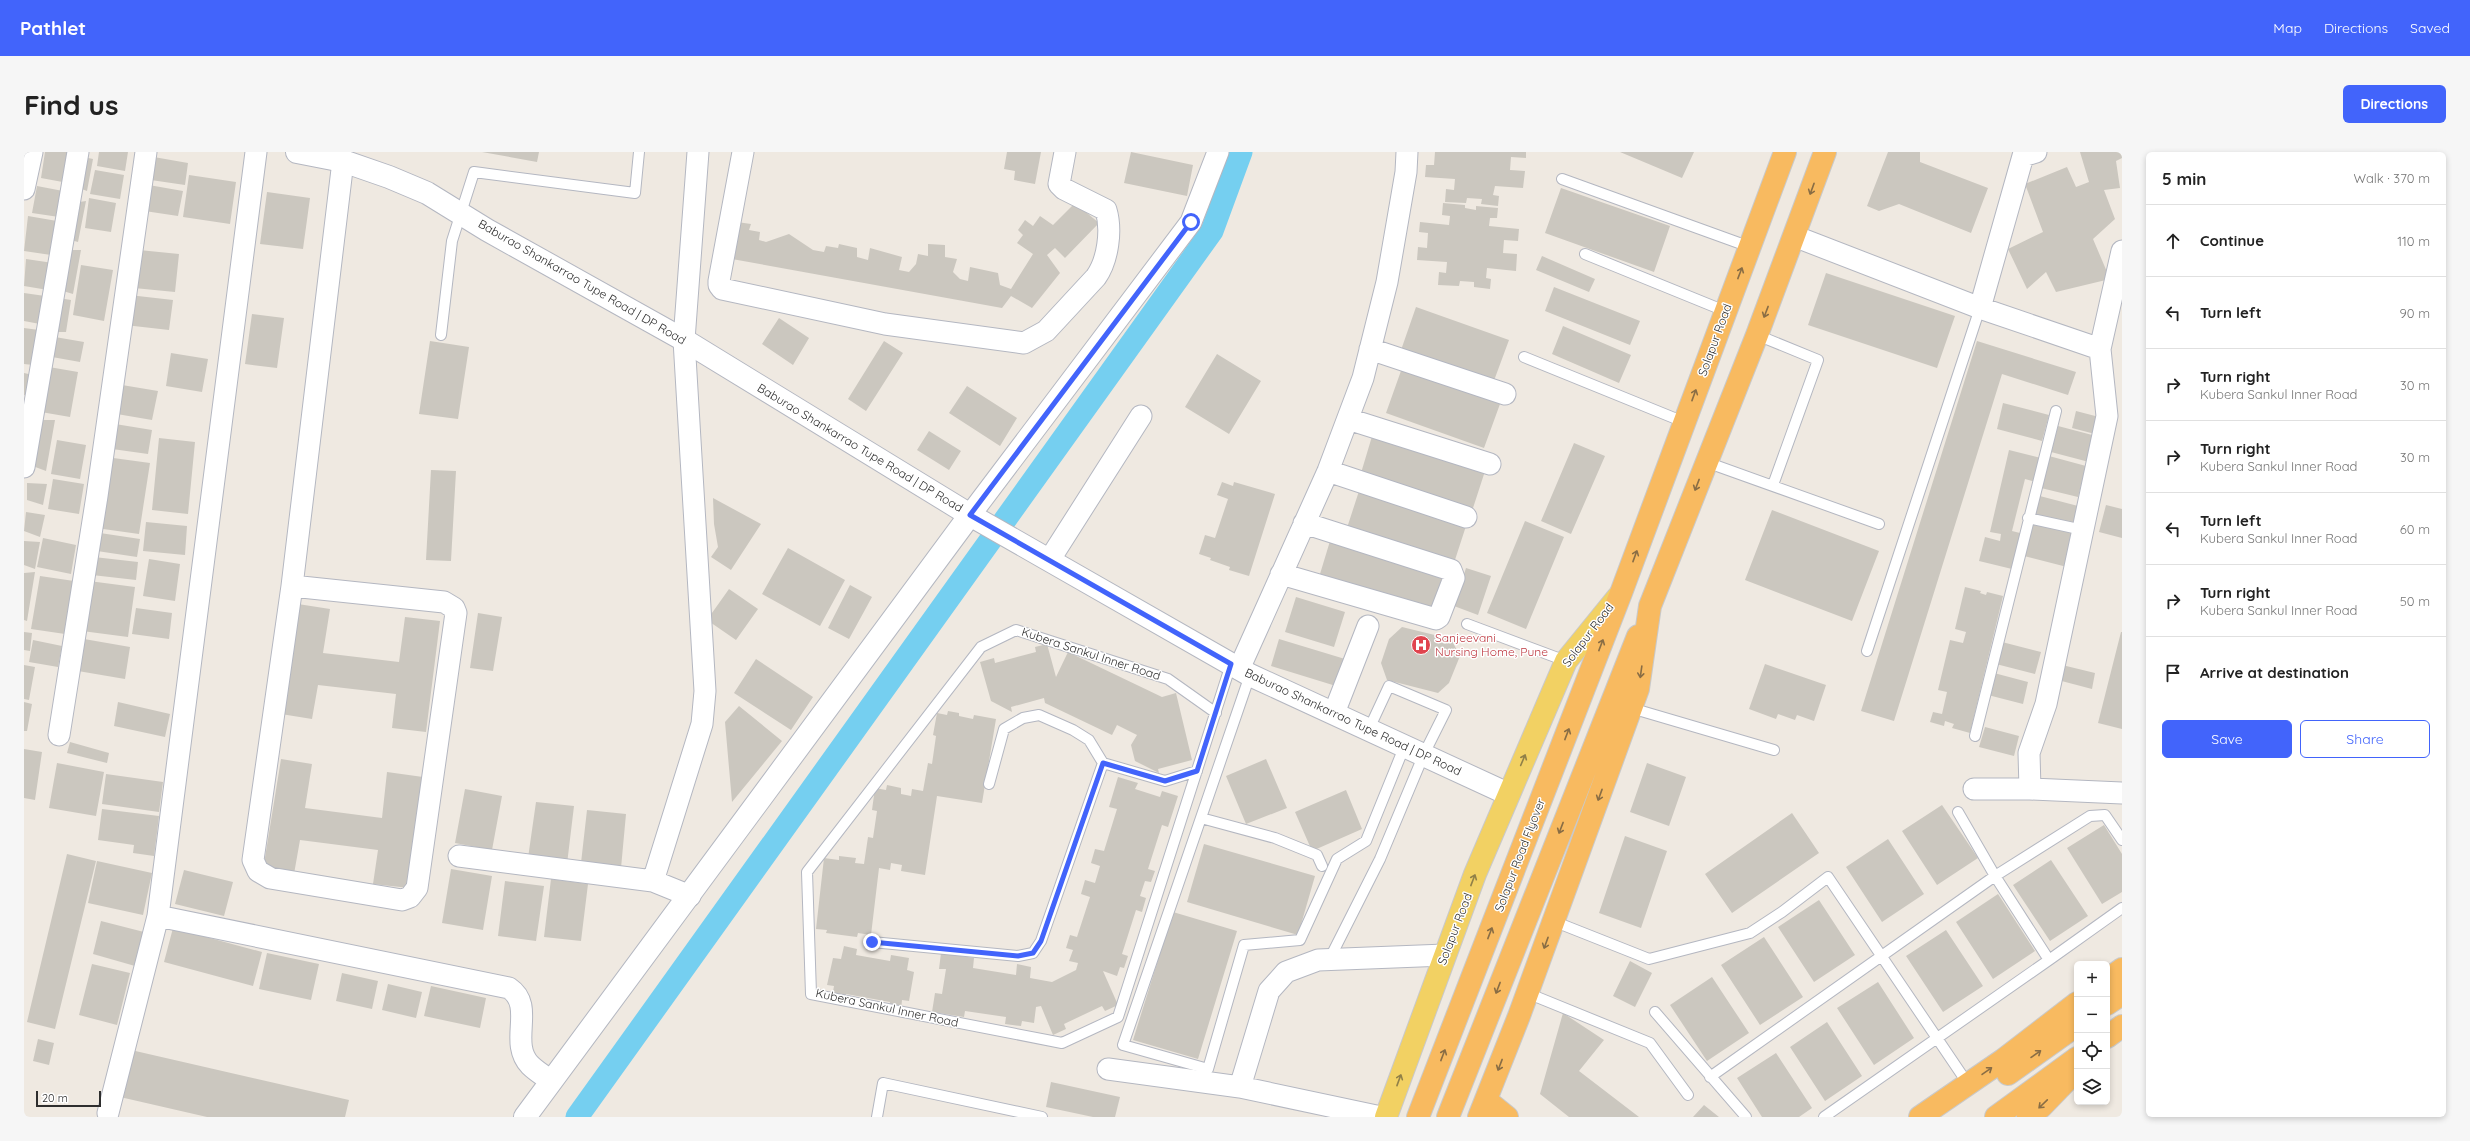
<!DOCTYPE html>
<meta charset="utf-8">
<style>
body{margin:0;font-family:Quicksand,sans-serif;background:#f6f6f6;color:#222}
.controls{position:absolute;right:12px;bottom:12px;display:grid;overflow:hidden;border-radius:6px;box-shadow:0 2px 6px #0003}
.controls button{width:36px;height:36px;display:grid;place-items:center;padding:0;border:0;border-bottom:1px solid #e0e0e0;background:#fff;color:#222;font:20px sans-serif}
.scale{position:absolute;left:12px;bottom:10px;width:65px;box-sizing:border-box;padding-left:4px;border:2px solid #2e2e2e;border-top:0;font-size:11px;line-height:14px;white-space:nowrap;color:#2e2e2e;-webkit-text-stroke:3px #fff;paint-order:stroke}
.stop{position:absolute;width:12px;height:12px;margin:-9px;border:3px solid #4264fb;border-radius:50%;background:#fff}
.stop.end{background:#4264fb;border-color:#fff;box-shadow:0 1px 4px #0008}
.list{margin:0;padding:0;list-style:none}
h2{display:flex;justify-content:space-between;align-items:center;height:52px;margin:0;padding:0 16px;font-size:17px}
h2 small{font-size:13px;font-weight:400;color:#767676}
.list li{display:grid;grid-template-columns:26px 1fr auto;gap:12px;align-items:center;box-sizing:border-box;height:72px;padding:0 16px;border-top:1px solid #e0e0e0}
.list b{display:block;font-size:15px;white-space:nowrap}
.list p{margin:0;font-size:13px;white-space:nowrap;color:#767676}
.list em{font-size:13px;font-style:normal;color:#767676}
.actions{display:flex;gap:8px;padding:12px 16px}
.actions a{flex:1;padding:9px 0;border:1px solid #4264fb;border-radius:6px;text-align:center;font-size:14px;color:#4264fb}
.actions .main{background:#4264fb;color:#fff}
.icon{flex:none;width:22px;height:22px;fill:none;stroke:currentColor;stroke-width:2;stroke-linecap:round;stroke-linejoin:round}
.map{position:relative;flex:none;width:2098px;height:965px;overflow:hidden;border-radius:6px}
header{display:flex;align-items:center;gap:24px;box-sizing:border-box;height:56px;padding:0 20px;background:#4264fb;color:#fff}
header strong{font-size:19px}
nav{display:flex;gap:22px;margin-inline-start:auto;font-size:14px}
.intro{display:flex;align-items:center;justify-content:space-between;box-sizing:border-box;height:96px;padding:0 24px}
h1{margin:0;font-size:28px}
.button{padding:10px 18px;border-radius:6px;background:#4264fb;color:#fff;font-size:14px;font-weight:700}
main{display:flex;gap:24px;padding:0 24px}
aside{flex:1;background:#fff;border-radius:6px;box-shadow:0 2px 6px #0003}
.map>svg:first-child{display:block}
</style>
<header>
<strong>Pathlet</strong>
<nav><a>Map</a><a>Directions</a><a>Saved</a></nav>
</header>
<div class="intro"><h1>Find us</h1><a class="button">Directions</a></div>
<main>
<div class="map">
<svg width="2098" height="965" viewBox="0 0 2098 965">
<rect width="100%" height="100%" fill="#efe9e1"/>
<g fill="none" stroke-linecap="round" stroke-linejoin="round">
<path stroke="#75cff0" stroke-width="23" d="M553,965L1188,79L1217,0"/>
</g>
<path fill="#cbc7bf" d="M21,0H50L44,31L17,26Z
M75,0H104L101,19L73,14Z
M458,0H515L513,10Z
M983,0H1017L1011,32L990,28L991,19L980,17Z
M1107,0L1169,13L1163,44L1100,31Z
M1411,0H1502V6L1487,5L1486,18L1501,19L1499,36L1471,34L1469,43L1475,44L1474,54L1457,52L1458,47L1443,46L1442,51L1421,50L1422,37L1430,38L1431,27L1401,25L1402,13H1410Z
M1596,0H1670L1658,26Z
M1864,0H1896V10L1964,36L1947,81L1875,52L1855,59L1843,54Z
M2056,0H2098V6L2092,9L2096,36L2080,38L2091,67L2069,87L2086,127L2032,140L2022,120L2003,137L1984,97L2019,80L2001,32L2043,15L2052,35L2065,30Z
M55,4L69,7L63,39L50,34Z
M124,4L164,11L161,33L120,27Z
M71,18L100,23L96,47L66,42Z
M165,23L212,30L206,72L159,65Z
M119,32L159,39L154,64L114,58Z
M13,34L39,39L35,65L8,61Z
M1537,36L1646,74L1630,120L1521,81Z
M243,40L286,46L279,97L236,92Z
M65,46L92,51L87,80L61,76Z
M62,49L54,90L43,87L49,51Z
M1051,51L1075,71L1041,106L1031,96L1023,103L1036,121L1008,156L987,144L978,156L708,107L713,70L727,72L725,78L736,80L735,88L742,90L765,82L789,98L800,100L802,94L814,96L815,92L833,96V105L844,108L846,96L878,105L875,118L885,120L892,112L894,102L904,104V92L921,93V105L933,107L929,120L936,127L944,129L946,115L974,121L976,133L987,137L1009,102L993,91L999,83L994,78L1001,68L1009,74L1016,64L1029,73Z
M1419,51L1441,53V56L1452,58V54L1474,56L1473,66H1466L1465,74L1495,77L1494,89L1480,88L1479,101L1493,102L1492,119L1463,116L1462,126L1467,127L1466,137L1450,135V130L1436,129L1435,134L1414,133L1415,120L1422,121L1423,110L1393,108L1394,95L1403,96L1404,81L1395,80L1396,70L1425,73L1426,64L1418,63Z
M4,64L33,69L27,103L0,99Z
M40,98H57L49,142L39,139Z
M115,98L155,102L151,140L110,136Z
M1518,104L1571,127L1565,140L1512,118Z
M2,107L29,111L24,138L0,134Z
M57,113L89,118L80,169L49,163Z
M1802,121L1931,164L1913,216L1784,173Z
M1530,135L1616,169L1606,193L1521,159Z
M0,141L21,144L16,172L0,169Z
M105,143L149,148L145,178L101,173Z
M34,146L47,148L42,180H28Z
M1392,155L1485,188L1468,234L1376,201Z
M228,162L260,166L253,216L221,212Z
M755,166L785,186L769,213L738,192Z
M1539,174L1607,203L1595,231L1528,202Z
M0,176L15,178L9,213L0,212Z
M31,185L60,190L56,210L28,205Z
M406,189L445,195L434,267L395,262Z
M860,189L879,201L842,259L824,247Z
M1953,189L2052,220L2044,243L1978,222L1870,569L1837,559Z
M147,201L184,207L178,240L142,234Z
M1193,202L1237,229L1205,282L1161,255Z
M25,215L54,220L46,265L17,260Z
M1378,216L1476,252L1460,296L1362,261Z
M0,221L9,223L6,244L0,243Z
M92,232L134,239L128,268L87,261Z
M943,234L993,266L976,294L925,261Z
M1979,251L2025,263L2018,289L1973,277Z
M2052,259L2075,265L2071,282L2048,276Z
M17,268H31L22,319L6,313Z
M85,271L128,278L124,302L81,296Z
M2034,274L2072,284L2065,310L2027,300Z
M905,279L937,299L925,318L893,298Z
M1349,281L1462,316L1449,356L1337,321Z
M135,286L171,290L164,362L128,358Z
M33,288L62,293L56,327L27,322Z
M1550,291L1581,304L1547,382L1517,369Z
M1985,298L2017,306L2012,330L2001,327L1988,379L1996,381L1988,417L1955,409L1961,385L1976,389L1977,382L1966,380Z
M2025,304L2062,314L2054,345L2017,336Z
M82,305L126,311L115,382L72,376Z
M407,318L432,319L427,409L402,408Z
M29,327L60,332L55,362L24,357Z
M1198,330L1209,334L1210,330L1251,342L1225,424L1205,418L1206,415L1186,408L1187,406L1175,402L1181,383L1191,386L1204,347L1193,343Z
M3,331L23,332L19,353L3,348Z
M1335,339L1442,374L1429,414L1322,379Z
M2012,343L2054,354L2049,372L2007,361Z
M689,346L737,372L707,418L687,405L694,395L690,372Z
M2082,353L2098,357V386L2075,380Z
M1748,358L1855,399L1828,469L1721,428Z
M2,360L21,363L16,385L0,379Z
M1501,369L1540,385L1502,477L1463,461Z
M122,370L163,374L161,403L119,399Z
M2009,370L2052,382L2043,415L2000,404Z
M76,381L116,387L113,405L73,399Z
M19,386L52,393L47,422L13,415Z
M0,389L16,390L11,417L0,413Z
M1306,389L1419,425L1409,458L1296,422Z
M764,396L821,428L796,474L738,442Z
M70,405L114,410L112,428L68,423Z
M125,407L156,412L151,449L119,444Z
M1442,416L1467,424L1454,463L1430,454Z
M11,420L3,469L0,468V421Z
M16,424L50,429L41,482L7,477Z
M65,429L111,435L104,485L58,479Z
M826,433L848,445L825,487L804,476Z
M1941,435L1957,439L1956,441L1962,443L1963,440L1979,444L1946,581L1928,576L1930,572L1921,569L1920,574L1906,570L1909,560L1918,562L1923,540L1914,538L1926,488L1939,491L1942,480L1931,477Z
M705,437L734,457L712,488L683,468Z
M1272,445L1321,460L1310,495L1261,480Z
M274,452L306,457L299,501L375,510L381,465L416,469L402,580L368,576L372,542L294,533L288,567L257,562Z
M112,456L148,461L145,487L108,482Z
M454,461L478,465L469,519L446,516Z
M1378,475L1427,487L1436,504L1425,531L1414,541L1363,528L1357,511L1365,487Z
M0,480L8,481L6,499L0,498Z
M2097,480H2098V577L2074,571Z
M60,487L106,495L101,527L54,519Z
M1255,487L1321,507L1312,534L1247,514Z
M9,488L38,494L34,515L5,510Z
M1978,490L2017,500L2011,522L1972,512Z
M1023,492L1032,525L1044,500L1138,545L1152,541L1168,608L1134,617L1135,621L1111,609L1107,593L1113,583L1093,573L1088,583L1021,551L1020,546L987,555L988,560L967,549L956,510L970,506L971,511L1012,500L1011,495Z
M732,507L789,545L767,578L710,541Z
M1741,512L1802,533L1790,569L1773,563L1771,568L1754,562L1752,567L1725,557Z
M2034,512L2071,521L2068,537L2030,527Z
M0,513L11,515L5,548L0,547Z
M1970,521L2004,530L1999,552L1964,543Z
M0,550L8,552L3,579H0Z
M94,550L146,562L141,585L90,574Z
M715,554L758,589L708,650L701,570Z
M924,559L935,561V564L949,567L950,563L972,567L958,651L913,644L901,723L877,719L878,713L867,711L866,718L855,716L847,783L834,781L833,785L802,781L803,778L792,777L800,706L815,708V704L832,706L831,711L840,712L844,685L849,686L853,659L848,658L851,636L862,638L863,633L877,636V642L887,644L888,637L899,639L904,611L908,612L912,584L909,583L913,561L923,563Z
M1961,575L1995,584L1990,604L1955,595Z
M46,590L85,601L83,611L43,601Z
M0,597L18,600L11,648L0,646Z
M257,607L288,612L281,656L358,666L363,620L399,625L385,736L349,732L354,698L276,688L270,722L239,718Z
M1242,607L1263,656L1222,672L1202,624Z
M33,611L80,620L72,664L25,656Z
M1623,611L1662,625L1645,674L1606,660Z
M82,622L139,630L135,660L78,652Z
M1094,625L1114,631L1111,637L1136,645L1138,639L1154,644L1144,675L1138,673L1124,717L1131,719L1127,730L1121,729L1116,744L1122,746L1118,760L1112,758L1098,802L1104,804L1100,816L1096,815L1093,824L1079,819L1094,853L1081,859L1078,854L1040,872L1042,877L1029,883L1017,854L1012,855L1010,871L998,869L997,874L981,872L982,865L941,859L940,865L908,860L911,841L918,842L922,817H915L917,801L950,806L949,816L992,823L993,812L1007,815L1006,826L1028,830L1052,818L1054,811L1045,809L1049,798L1042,796L1046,783L1053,785L1066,745L1057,742L1061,728L1071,731L1076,714L1067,711L1071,697L1080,699L1093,657L1085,655Z
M441,637L478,644L468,698L431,691Z
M1322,638L1338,677L1288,699L1271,660Z
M512,650L550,654L543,712L504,706Z
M1918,653L1954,706L1913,733L1878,679Z
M78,657L135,664L130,704L109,701L110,693L74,688Z
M563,658L602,662L597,716L557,711Z
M1768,661L1795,701L1708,761L1681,722Z
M2080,673L2098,702V740L2078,752L2043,696Z
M1601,684L1643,699L1617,776L1575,761Z
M1864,687L1900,742L1858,770L1822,715Z
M1180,692L1291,724L1274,783L1163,750Z
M43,702L72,709L31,877L3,870Z
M2027,708L2064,764L2026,789L1989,733Z
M73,709L128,721L119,763L64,751Z
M427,717L468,724L459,778L418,771Z
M160,718L209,730L200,764L151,752Z
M527,727L564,732L557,789L520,785Z
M481,729L520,734L512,789L474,784Z
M1974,742L2011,799L1969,827L1932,770Z
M1795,748L1831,803L1790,830L1754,775Z
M1149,760L1213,779L1174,907L1109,888Z
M77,769L120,780L111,814L69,802Z
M149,776L238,800L229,834L140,810Z
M1922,778L1959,834L1919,860L1882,804Z
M1740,785L1779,845L1736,873L1697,813Z
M820,794L833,797L832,803L866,809L867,803L885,806L883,818L890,820L885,849L878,848L877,858L865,855L866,850L822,842V847L808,845L810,834L803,833L809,806L817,807Z
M243,801L295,812L287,848L235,837Z
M1606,809L1628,821L1611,855L1589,844Z
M68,812L106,821L93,873L55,863Z
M318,821L354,829L348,857L312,849Z
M1688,825L1725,881L1683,909L1646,853Z
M1854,830L1890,886L1850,913L1813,856Z
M364,832L398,840L392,866L358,858Z
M407,834L462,846L456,876L400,864Z
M1539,861L1580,888L1555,919L1615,965H1545L1516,942Z
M1803,870L1838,924L1801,949L1766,895Z
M14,887L30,891L25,913L9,909Z
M107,898L325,948L321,965H183L96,945Z
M1752,901L1788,956L1775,965H1738L1713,926Z
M1027,930L1096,945L1091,965H1069L1022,955Z
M1680,953L1695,965H1669Z"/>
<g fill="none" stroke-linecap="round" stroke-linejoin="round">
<defs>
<path id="service" d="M1538,27L1726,95
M1561,102L1701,159
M417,183L428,89L450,20L611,41L615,0
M1733,183L1794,208L1749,333
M1500,205L1660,270
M1682,310L1855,372
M2004,366L2059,378
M1443,472L1542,509
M1843,499L1956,156
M1226,523L1099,893L1184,917L1220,793L1276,788L1313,707L1342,689L1381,593
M1607,556L1750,598
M1192,561L1144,527L992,478L957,495L783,720L787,842L1038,891L1094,865L1207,512
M1951,584L2032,259
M965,632L980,577L999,566L1015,563L1049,578L1065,588L1079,611
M1177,666L1251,686L1293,703L1298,714
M1529,769L1625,807L1726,781L1758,760L1804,725L1944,932
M848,790L994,804L1009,801L1017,789L1079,611L1141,629L1173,619
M1305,808L1356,707L1400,602L1422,558L1365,534L1345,577
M2025,808L2098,756
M1503,841L1626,891L1664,943
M1631,860L1722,965
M1686,925L1971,724L2066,664L2081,663L2098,688
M853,965L859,931L1018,965
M1800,965L2025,808L1971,724L1934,660"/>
<path id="minor" d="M719,0L695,129V133L698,137L861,172L1000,191L1022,179L1072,125C1084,108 1088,78 1082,58L1040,37L1035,32L1041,0
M0,37L8,0
M1770,84L1956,156L2076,197
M2098,99L2076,197L2083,264L2022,552L2005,601L2006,637L2098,641
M1956,156L1999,4L2012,0
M1346,197L1481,242
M1324,267L1466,312
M0,315L54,0
M1304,319L1442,365
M946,363L1167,70L1194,0
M1026,407L1117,264
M1257,422L1412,467L1415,465L1430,426L1427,418L1280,371
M268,434L229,708L234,719L246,726L378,748L386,745L393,736L432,461L430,456L420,450L268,434L319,9
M1215,517L1304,319L1339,226L1363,130L1382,20L1383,0
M1310,561L1344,474
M35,583L73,344L122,0
M1950,637H2006
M435,704L629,729L666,744
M629,729L678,572L681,539L660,188L674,0
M134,764L485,836C512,854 484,890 506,913C512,919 520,924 526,928
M1084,917L1216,935L1357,965
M1216,935L1245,839L1262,820L1294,808L1421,803
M84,961L134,764L232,0"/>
<path id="tertiary" d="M273,0L319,9L365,25L403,41L463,78L660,188L946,363L1226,523L1484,642
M501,965L946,363"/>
<path id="primary" d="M1362,965L1451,722L1542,509L1594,445"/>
<path id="trunk" d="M2083,828L2098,817
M2083,852L2098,842
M2083,885L2098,874
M1984,922L2053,873
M1462,948L1483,965
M1394,965L1597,441L1761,0
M1424,965L1614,484
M1455,965L1495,864L1614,537L1626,454L1733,183L1801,0
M1896,965L1979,908L2053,851
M1972,965L2053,906
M2004,965L2017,955L2049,922"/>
</defs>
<use href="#service" stroke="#b4b7c1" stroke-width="12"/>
<use href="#minor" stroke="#b4b7c1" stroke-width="23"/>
<use href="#tertiary" stroke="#b4b7c1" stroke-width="24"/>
<use href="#primary" stroke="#c9c9c9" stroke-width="24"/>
<use href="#trunk" stroke="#c9c9c9" stroke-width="24"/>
<use href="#service" stroke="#fff" stroke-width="10"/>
<use href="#minor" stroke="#fff" stroke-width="21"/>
<use href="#tertiary" stroke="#fff" stroke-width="22"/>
<use href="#primary" stroke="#f2d163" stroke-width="22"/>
<use href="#trunk" stroke="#f8ba60" stroke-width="22"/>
</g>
<defs><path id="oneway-shaft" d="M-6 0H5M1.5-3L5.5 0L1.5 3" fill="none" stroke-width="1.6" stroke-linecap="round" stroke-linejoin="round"/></defs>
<g stroke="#896d44">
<use href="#oneway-shaft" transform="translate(1788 37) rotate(110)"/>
<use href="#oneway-shaft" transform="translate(1716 121) rotate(-69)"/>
<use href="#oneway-shaft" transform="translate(1742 160) rotate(111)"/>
<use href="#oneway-shaft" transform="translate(1670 243) rotate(-70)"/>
<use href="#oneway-shaft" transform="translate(1673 333) rotate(111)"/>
<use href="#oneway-shaft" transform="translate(1611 404) rotate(-70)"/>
<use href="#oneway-shaft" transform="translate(1577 493) rotate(-69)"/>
<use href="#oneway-shaft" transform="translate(1617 520) rotate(98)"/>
<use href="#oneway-shaft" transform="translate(1543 582) rotate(-69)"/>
<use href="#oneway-shaft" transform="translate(1576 643) rotate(110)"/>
<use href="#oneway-shaft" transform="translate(1537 676) rotate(111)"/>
<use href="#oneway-shaft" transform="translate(1466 781) rotate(-69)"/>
<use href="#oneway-shaft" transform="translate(1522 791) rotate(110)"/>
<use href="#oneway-shaft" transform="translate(1474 836) rotate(111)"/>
<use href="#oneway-shaft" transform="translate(2012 902) rotate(-35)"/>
<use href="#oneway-shaft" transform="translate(1419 903) rotate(-69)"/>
<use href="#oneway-shaft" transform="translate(1476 913) rotate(111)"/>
<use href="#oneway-shaft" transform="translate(1963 919) rotate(-35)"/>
<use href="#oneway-shaft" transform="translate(2019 952) rotate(136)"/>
</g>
<g stroke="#908048">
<use href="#oneway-shaft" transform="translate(1499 608) rotate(-67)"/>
<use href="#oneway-shaft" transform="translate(1449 728) rotate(-69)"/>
<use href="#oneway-shaft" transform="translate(1375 928) rotate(-70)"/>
</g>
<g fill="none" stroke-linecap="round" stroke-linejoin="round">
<path stroke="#4264fb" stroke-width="5" d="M848,790L994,804L1009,801L1017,789L1079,611L1141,629L1173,619L1207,512L946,363L1167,70"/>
</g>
<defs>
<symbol id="hospital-disc" viewBox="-11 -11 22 22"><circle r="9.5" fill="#e0444e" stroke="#fff"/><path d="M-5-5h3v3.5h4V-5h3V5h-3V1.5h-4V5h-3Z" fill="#fff"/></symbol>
</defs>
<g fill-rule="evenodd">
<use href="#hospital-disc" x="1386" y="482" width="22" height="22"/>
</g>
<g text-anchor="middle" stroke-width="3" stroke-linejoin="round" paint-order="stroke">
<g font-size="12" fill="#2e2e2e" stroke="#fff">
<text transform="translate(558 130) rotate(30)" y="4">Baburao Shankarrao Tupe Road | DP Road</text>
<text transform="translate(1691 188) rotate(-70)" y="4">Solapur Road</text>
<text transform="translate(836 296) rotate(31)" y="4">Baburao Shankarrao Tupe Road | DP Road</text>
<text transform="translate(1564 483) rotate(-53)" y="4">Solapur Road</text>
<text transform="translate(1067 502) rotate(18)" y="4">Kubera Sankul Inner Road</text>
<text transform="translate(1329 570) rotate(25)" y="4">Baburao Shankarrao Tupe Road | DP Road</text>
<text transform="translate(1496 703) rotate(-69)" y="4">Solapur Road Flyover</text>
<text transform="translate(1431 777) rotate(-69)" y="4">Solapur Road</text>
<text transform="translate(863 856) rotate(12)" y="4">Kubera Sankul Inner Road</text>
</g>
<g font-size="12" fill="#be3a42" stroke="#fff" text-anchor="start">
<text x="1411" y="490">Sanjeevani<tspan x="1411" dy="14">Nursing Home, Pune</tspan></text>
</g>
</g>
</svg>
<div class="controls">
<button>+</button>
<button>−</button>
<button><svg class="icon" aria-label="locate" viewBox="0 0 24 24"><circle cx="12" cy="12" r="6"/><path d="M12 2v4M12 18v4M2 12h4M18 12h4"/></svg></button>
<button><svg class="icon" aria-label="layers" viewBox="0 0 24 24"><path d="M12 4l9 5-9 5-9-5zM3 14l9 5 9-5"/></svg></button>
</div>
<div class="scale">20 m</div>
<div class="stop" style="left:1167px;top:70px"></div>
<div class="stop end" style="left:848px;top:790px"></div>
</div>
<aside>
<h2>5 min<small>Walk · 370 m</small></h2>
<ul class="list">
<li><svg class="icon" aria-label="ahead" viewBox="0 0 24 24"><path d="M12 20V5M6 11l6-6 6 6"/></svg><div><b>Continue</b></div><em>110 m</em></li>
<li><svg class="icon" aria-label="left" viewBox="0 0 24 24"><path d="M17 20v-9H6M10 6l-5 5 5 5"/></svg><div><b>Turn left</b></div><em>90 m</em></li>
<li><svg class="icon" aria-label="right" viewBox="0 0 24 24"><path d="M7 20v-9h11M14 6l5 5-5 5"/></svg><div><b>Turn right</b><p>Kubera Sankul Inner Road</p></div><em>30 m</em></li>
<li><svg class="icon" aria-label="right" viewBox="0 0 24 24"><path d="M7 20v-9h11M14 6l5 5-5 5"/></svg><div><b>Turn right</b><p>Kubera Sankul Inner Road</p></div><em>30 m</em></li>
<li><svg class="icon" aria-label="left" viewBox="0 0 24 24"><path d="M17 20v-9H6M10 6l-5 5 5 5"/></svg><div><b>Turn left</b><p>Kubera Sankul Inner Road</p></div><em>60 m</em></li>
<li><svg class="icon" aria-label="right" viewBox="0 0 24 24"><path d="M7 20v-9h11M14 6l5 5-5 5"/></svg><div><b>Turn right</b><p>Kubera Sankul Inner Road</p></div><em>50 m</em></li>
<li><svg class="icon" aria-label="arrive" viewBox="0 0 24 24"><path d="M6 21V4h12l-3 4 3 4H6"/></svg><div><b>Arrive at destination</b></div></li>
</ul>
<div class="actions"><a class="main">Save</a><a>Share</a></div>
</aside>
</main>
